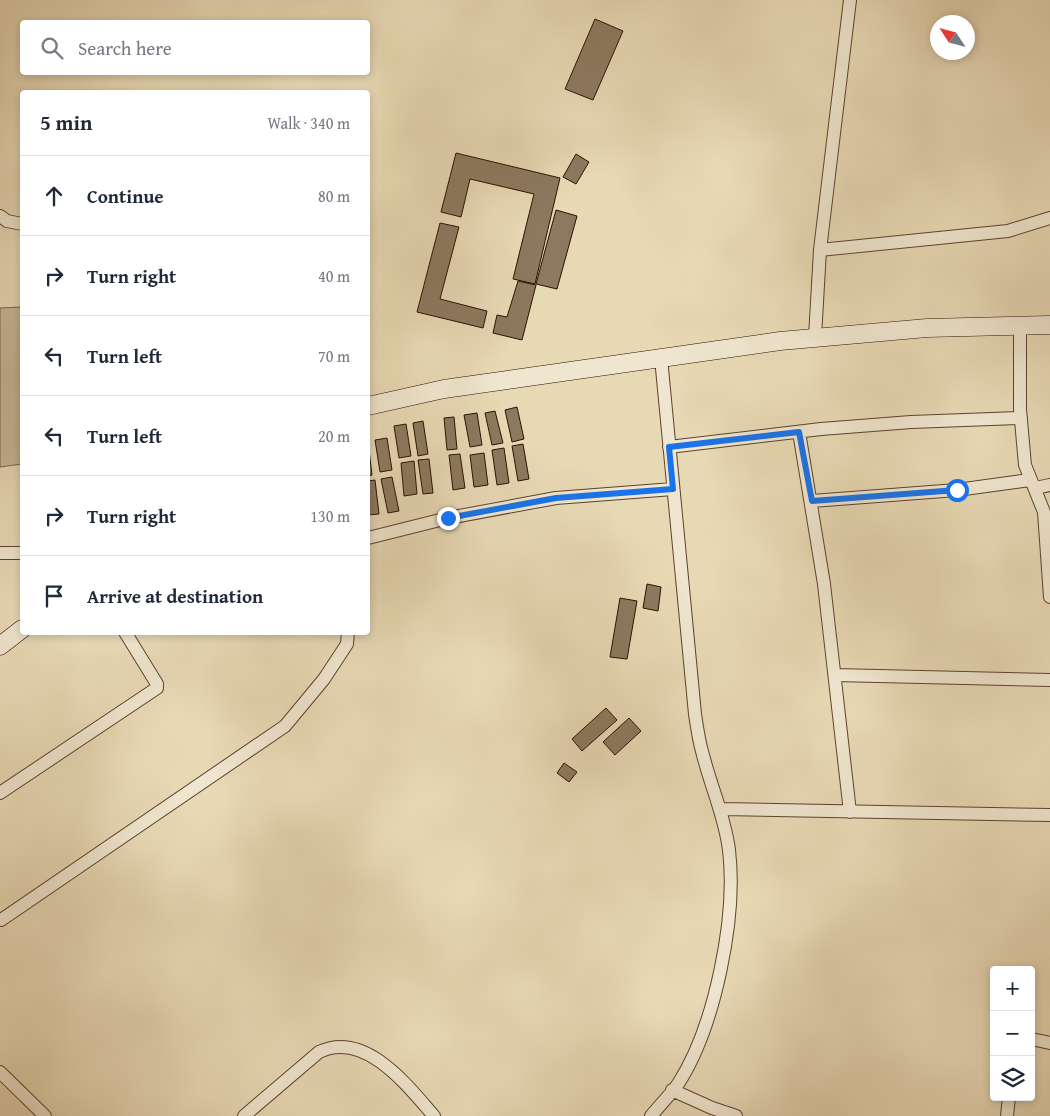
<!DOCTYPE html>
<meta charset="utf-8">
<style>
body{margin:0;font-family:"Gentium Book Plus",serif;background:#f2f2f3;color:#1f2937}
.controls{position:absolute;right:15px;bottom:15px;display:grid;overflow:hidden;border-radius:5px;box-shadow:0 2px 8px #0003}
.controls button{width:45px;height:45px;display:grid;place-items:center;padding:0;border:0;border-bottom:1px solid #e0e1e3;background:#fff;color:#1f2937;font:25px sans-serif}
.compass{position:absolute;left:930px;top:15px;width:45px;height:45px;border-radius:50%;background:#fff;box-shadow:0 2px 8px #0003;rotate:306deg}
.stop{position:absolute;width:15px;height:15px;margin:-11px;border:4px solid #1a73e8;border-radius:50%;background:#fff}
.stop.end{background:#1a73e8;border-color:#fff;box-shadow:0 1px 5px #0008}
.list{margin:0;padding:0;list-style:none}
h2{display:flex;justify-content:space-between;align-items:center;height:65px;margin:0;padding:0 20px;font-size:21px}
h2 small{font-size:16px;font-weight:400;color:#747a83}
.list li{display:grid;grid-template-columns:32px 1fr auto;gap:15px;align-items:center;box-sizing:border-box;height:80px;padding:0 20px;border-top:1px solid #e0e1e3}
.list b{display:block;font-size:19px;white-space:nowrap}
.list em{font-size:16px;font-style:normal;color:#747a83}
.icon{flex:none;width:28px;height:28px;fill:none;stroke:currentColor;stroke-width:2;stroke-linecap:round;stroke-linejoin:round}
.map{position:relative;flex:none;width:1050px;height:1116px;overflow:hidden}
.search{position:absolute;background:#fff;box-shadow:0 2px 8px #0003;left:20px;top:20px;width:350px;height:55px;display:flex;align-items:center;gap:12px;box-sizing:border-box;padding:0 18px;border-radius:5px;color:#747a83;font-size:19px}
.panel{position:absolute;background:#fff;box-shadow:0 2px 8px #0003;left:20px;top:90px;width:350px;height:545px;border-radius:5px}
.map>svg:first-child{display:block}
</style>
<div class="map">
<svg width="1050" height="1116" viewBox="0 0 1050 1116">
<rect width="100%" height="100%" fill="#e8d9b5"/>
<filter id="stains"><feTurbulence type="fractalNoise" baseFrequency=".004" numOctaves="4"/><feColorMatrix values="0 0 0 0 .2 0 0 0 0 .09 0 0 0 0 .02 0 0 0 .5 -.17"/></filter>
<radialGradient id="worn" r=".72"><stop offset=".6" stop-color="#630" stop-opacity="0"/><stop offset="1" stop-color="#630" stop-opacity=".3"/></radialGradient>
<path fill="#c8b796" stroke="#79644c" d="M22,307V464L0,467V308Z"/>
<path fill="#8d795f" stroke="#2a1101" d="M595,19L623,31L593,100L565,89Z
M456,153L560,178L535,284L513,279L534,194L470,179L461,217L441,212Z
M576,154L589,162L576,184L563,177Z
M556,210L577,216L557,289L536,284Z
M440,223L459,227L440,299L487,311L483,328L417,312Z
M518,281L536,285L522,340L493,333L497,315L507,317Z
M517,407L524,439L512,442L505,410Z
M495,411L503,443L492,445L485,413Z
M477,413L482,445L470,447L464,415Z
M454,417L457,449L447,450L444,418Z
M423,421L428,454L418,456L413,423Z
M406,424L411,456L399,458L394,426Z
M387,438L392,470L380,472L375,440Z
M368,442L372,475L368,476Z
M523,444L529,479L518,481L512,446Z
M504,448L509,483L497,485L492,450Z
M484,453L488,485L474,487L470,455Z
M460,454L465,488L453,490L449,455Z
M429,459L433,493L423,494L418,460Z
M414,461L417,494L404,496L401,463Z
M392,477L399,511L388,513L381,479Z
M375,480L379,514L368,515V481Z
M647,584L661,587L658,611L643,608Z
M620,598L637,601L627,659L610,657Z
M606,708L617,720L582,751L572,739Z
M629,718L641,731L615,755L603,742Z
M564,763L577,772L569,782L557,773Z"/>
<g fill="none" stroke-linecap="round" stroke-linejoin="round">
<defs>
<path id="street" d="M0,216L7,221L22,224
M820,250L1008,231L1050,218
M1020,326V409L1025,465L1044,512L1050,597
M815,337L820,250L850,0
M799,432L824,584L850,812
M669,447L821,429L911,422L1021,418
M1035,488L1050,485
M812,501L957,490L1030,480
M368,538L448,518L556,498L673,489
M0,553H22
M835,675L1050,680
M0,793L157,688V684L125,632
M720,809L1050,815
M1,920L285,726L324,679L347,644L348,632
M1031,1039L1050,1043
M0,1072L45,1116
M672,1090L712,1108L736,1116
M244,1116L319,1052C365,1030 407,1085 434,1116
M651,1116C660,1105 670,1095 678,1084C715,1027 737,917 729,850C725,817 711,787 703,755C699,742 697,728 695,714L661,358
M1007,1116L1009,1097"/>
<path id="secondary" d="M368,406L444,389L780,341L927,328L1050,325
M0,646L22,629"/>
</defs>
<use href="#street" stroke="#5a432e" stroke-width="14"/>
<use href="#secondary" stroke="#2a1101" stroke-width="19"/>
<use href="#street" stroke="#f0e6cf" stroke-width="12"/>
<use href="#secondary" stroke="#f0e6cf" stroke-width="18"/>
</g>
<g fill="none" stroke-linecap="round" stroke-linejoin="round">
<path stroke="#1a73e8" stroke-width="6" d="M448,518L556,498L673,489L669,447L799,432L812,501L957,490"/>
</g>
<rect width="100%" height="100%" filter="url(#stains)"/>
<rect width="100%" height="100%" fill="url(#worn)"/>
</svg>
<div class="controls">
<button>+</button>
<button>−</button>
<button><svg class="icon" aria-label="layers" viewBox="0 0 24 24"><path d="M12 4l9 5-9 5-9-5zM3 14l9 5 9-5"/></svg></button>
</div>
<svg class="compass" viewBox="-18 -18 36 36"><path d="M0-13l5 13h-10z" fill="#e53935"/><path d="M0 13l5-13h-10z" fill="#747a83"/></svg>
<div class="stop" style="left:957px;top:490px"></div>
<div class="stop end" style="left:448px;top:518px"></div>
<div class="search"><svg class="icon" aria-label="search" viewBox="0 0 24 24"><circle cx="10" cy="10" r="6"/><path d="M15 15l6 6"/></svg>Search here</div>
<section class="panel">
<h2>5 min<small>Walk · 340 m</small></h2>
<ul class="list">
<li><svg class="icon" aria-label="ahead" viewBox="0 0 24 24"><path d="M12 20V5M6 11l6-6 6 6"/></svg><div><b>Continue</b></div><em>80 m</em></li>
<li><svg class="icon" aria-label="right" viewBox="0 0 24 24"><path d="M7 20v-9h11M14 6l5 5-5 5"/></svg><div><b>Turn right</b></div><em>40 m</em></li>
<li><svg class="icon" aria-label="left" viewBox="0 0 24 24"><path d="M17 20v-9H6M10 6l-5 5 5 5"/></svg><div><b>Turn left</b></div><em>70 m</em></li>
<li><svg class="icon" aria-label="left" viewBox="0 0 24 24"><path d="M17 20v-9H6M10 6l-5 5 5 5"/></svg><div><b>Turn left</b></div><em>20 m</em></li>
<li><svg class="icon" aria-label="right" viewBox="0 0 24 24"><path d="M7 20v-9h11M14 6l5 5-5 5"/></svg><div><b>Turn right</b></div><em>130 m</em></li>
<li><svg class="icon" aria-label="arrive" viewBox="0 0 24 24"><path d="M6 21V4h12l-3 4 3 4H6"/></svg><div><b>Arrive at destination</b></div></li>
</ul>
</section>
</div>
